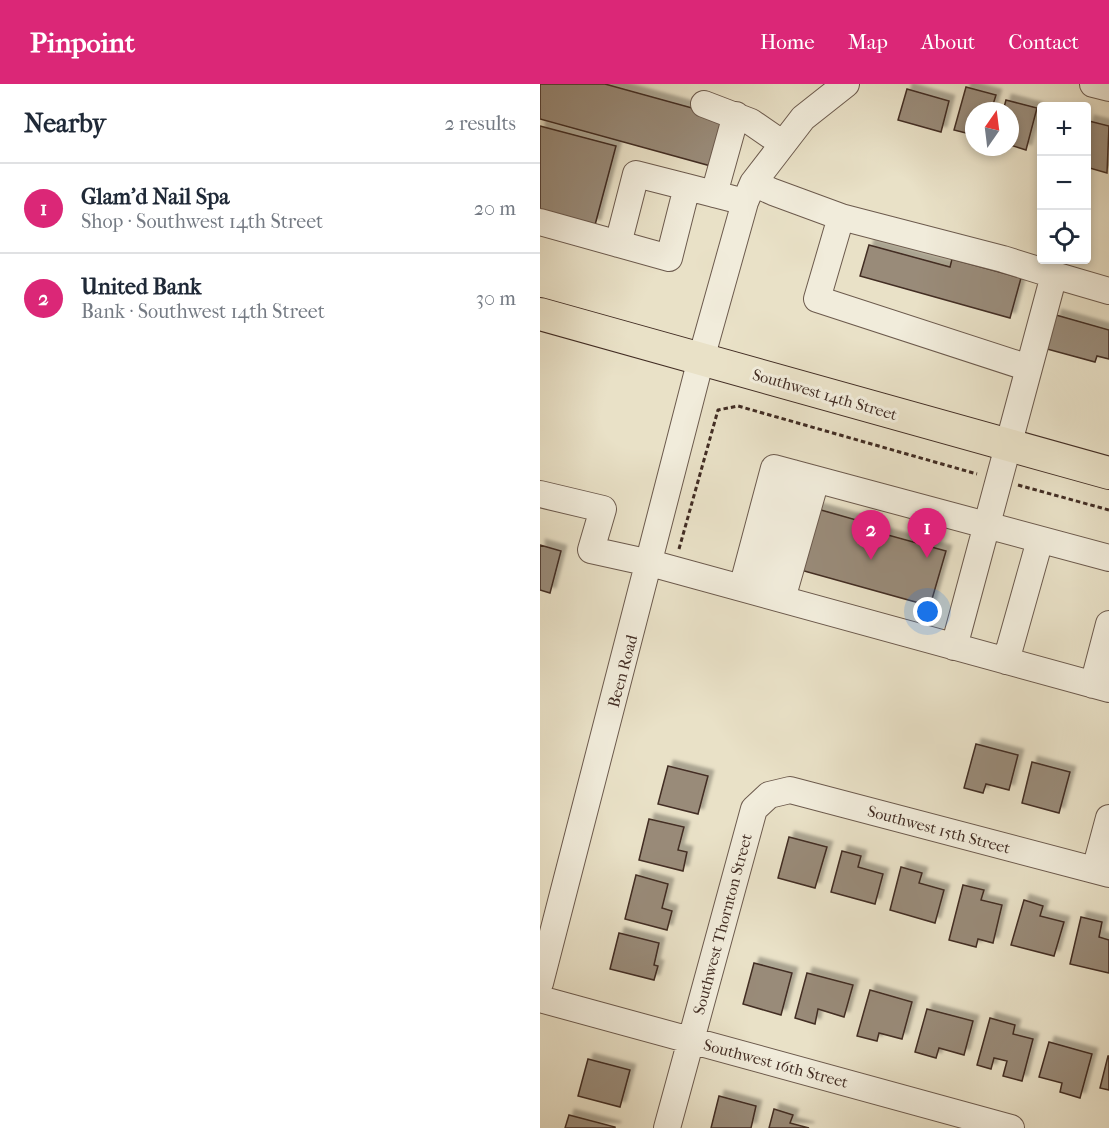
<!DOCTYPE html>
<meta charset="utf-8">
<style>
body{margin:0;font-family:"IM FELL French Canon",serif;background:#f6f6f7;color:#1f2937}
.controls{position:absolute;right:18px;top:18px;display:grid;overflow:hidden;border-radius:6px;box-shadow:0 3px 9px #0003}
.controls button{width:54px;height:54px;display:grid;place-items:center;padding:0;border:0;border-bottom:2px solid #e0e1e3;background:#fff;color:#1f2937;font:30px sans-serif}
.compass{position:absolute;left:425px;top:18px;width:54px;height:54px;border-radius:50%;background:#fff;box-shadow:0 3px 9px #0003;rotate:14deg}
.you{position:absolute;left:388px;top:528px;width:21px;height:21px;margin:-15px;border:4px solid #fff;border-radius:50%;background:#1a73e8;box-shadow:0 0 0 9px #1a73e833}
.badge{display:grid;place-items:center;width:39px;height:39px;border-radius:50%;background:#db2777;color:#fff;font-size:20px;font-weight:700}
.pin{position:absolute;translate:-50% -50px;filter:drop-shadow(0 2px 3px #0008)}
.pin::after{content:'';position:absolute;top:32px;width:21px;height:18px;background:inherit;clip-path:polygon(0 0,100% 0,50% 100%)}
.list{margin:0;padding:0;list-style:none}
h2{display:flex;justify-content:space-between;align-items:center;height:78px;margin:0;padding:0 24px;font-size:26px}
h2 small{font-size:20px;font-weight:400;color:#747a83}
.list li{display:grid;grid-template-columns:39px 1fr auto;gap:18px;align-items:center;box-sizing:border-box;height:90px;padding:0 24px;border-top:2px solid #e0e1e3}
.list b{display:block;font-size:22px;white-space:nowrap}
.list p{margin:0;font-size:20px;white-space:nowrap;color:#747a83}
.list em{font-size:20px;font-style:normal;color:#747a83}
.icon{flex:none;width:33px;height:33px;fill:none;stroke:currentColor;stroke-width:2;stroke-linecap:round;stroke-linejoin:round}
.map{position:relative;flex:none;width:569px;height:1044px;overflow:hidden}
header{display:flex;align-items:center;gap:36px;box-sizing:border-box;height:84px;padding:0 30px;background:#db2777;color:#fff}
header strong{font-size:28px}
nav{display:flex;gap:33px;margin-inline-start:auto;font-size:21px}
main{display:flex}
aside{flex:1;background:#fff}
.map>svg:first-child{display:block}
</style>
<header>
<strong>Pinpoint</strong>
<nav><a>Home</a><a>Map</a><a>About</a><a>Contact</a></nav>
</header>
<main>
<aside>
<h2>Nearby<small>2 results</small></h2>
<ul class="list">
<li><span class="badge">1</span><div><b>Glam'd Nail Spa</b><p>Shop · Southwest 14th Street</p></div><em>20 m</em></li>
<li><span class="badge">2</span><div><b>United Bank</b><p>Bank · Southwest 14th Street</p></div><em>30 m</em></li>
</ul>
</aside>
<div class="map">
<svg width="569" height="1044" viewBox="0 0 569 1044">
<defs>
<filter id="shadow"><feDropShadow dx="5.5" dy="-5.5" stdDeviation="1.5" flood-color="#0004"/></filter>
</defs>
<rect width="100%" height="100%" fill="#e9e1c7"/>
<filter id="stains"><feTurbulence type="fractalNoise" baseFrequency=".00333" numOctaves="4"/><feColorMatrix values="0 0 0 0 .2 0 0 0 0 .09 0 0 0 0 .02 0 0 0 .5 -.17"/></filter>
<radialGradient id="worn" r=".72"><stop offset=".6" stop-color="#630" stop-opacity="0"/><stop offset="1" stop-color="#630" stop-opacity=".3"/></radialGradient>
<path fill="#998b79" stroke="#422d24" stroke-width="1.5" filter="url(#shadow)" d="M0,0H65L192,35L178,84L0,35Z
M426,3L456,11L451,27H434V51L414,46Z
M367,5L409,17L401,48L358,36Z
M466,16L497,24L486,66L470,61V27H463Z
M549,37L569,42L567,89L546,83V47Z
M0,42L76,62L55,141L0,126Z
M329,161L410,183L412,175L481,194L470,234L320,192Z
M516,231L569,246V275L557,272L555,278L507,265Z
M274,424L327,439L326,445L406,467L390,522L257,485Z
M0,461L21,467L10,509L0,506Z
M436,660L478,671L469,706L446,700L443,709L424,704Z
M492,678L530,688L519,729L482,719Z
M128,682L168,692L158,730L118,720Z
M109,735L144,743L138,766L147,768L143,787L99,776Z
M249,753L287,763L275,804L238,794Z
M302,767L321,772L318,783L343,790L335,820L291,808Z
M361,783L382,789L379,799L404,806L395,839L350,826Z
M96,791L128,800L122,824L132,827L127,846L85,835Z
M423,801L444,806L441,816L462,821L453,859L438,855L436,863L409,856Z
M484,816L503,822L500,832L524,838L514,872L471,861Z
M541,833L562,838L559,853L569,856V889L530,880Z
M79,849L119,859L114,881L118,882L114,896L70,885Z
M214,879L252,889L241,931L203,920Z
M267,889L313,901L304,933L278,925L275,940L255,934Z
M330,906L372,918L362,955L339,949L337,957L317,952Z
M387,925L433,937L424,971L399,964L396,974L375,968Z
M450,934L475,941L473,950L493,955L482,997L463,992L467,977L454,974L451,985L437,981Z
M509,958L552,970L540,1014L520,1008L522,999L499,993Z
M568,972H569V1006L560,1004Z
M48,975L90,986L80,1023L38,1012Z
M179,1012L216,1022L211,1044H171Z
M234,1025L253,1031L250,1039L269,1044H229Z
M29,1031L75,1043V1044H25Z"/>
<g fill="none" stroke-linecap="round" stroke-linejoin="round">
<defs>
<path id="minor" d="M553,0L569,4
M164,20L211,38L243,60
M213,99L233,108L301,133L277,215L489,284L414,563
M174,110L196,31
M301,133L463,175L514,191
M0,138L129,174L147,103L205,118
M78,160L96,90L147,103
M489,284L514,191L569,207
M0,410L63,425L51,466L110,479L569,605
M202,504L234,384L569,474
M220,509L253,389
M242,515L276,396
M466,577L500,456
M553,601L569,540
M555,786L569,734
M0,899L161,275L205,118L213,99L263,34L306,0
M0,915L471,1044
M127,1044L214,725L229,711L250,706L569,790"/>
<path id="major" d="M0,230L569,389"/>
</defs>
<use href="#minor" stroke="#6c5a4d" stroke-width="28"/>
<use href="#major" stroke="#422d24" stroke-width="34"/>
<path stroke="#422d24" stroke-width="3" stroke-dasharray="4.5 3" stroke-linecap="butt" d="M478,401L569,426
M139,465L178,326L198,322L437,390"/>
<use href="#minor" stroke="#f1ecdb" stroke-width="26"/>
<use href="#major" stroke="#e9e1c7" stroke-width="32"/>
</g>
<g text-anchor="middle" stroke-width="6" stroke-linejoin="round" paint-order="stroke">
<g font-size="16" fill="#422d24" stroke="#f1ecdb">
<text transform="translate(285 310) rotate(16)" y="6">Southwest 14th Street</text>
<text transform="translate(82 587) rotate(-75)" y="6">Been Road</text>
<text transform="translate(399 745) rotate(15)" y="6">Southwest 15th Street</text>
<text transform="translate(182 840) rotate(-75)" y="6">Southwest Thornton Street</text>
<text transform="translate(236 979) rotate(15)" y="6">Southwest 16th Street</text>
</g>
</g>
<rect width="100%" height="100%" filter="url(#stains)"/>
<rect width="100%" height="100%" fill="url(#worn)"/>
</svg>
<div class="controls">
<button>+</button>
<button>−</button>
<button><svg class="icon" aria-label="locate" viewBox="0 0 24 24"><circle cx="12" cy="12" r="6"/><path d="M12 2v4M12 18v4M2 12h4M18 12h4"/></svg></button>
</div>
<svg class="compass" viewBox="-18 -18 36 36"><path d="M0-13l5 13h-10z" fill="#e53935"/><path d="M0 13l5-13h-10z" fill="#747a83"/></svg>
<div class="you"></div>
<div class="pin badge" style="left:387px;top:474px">1</div>
<div class="pin badge" style="left:331px;top:476px">2</div>
</div>
</main>
